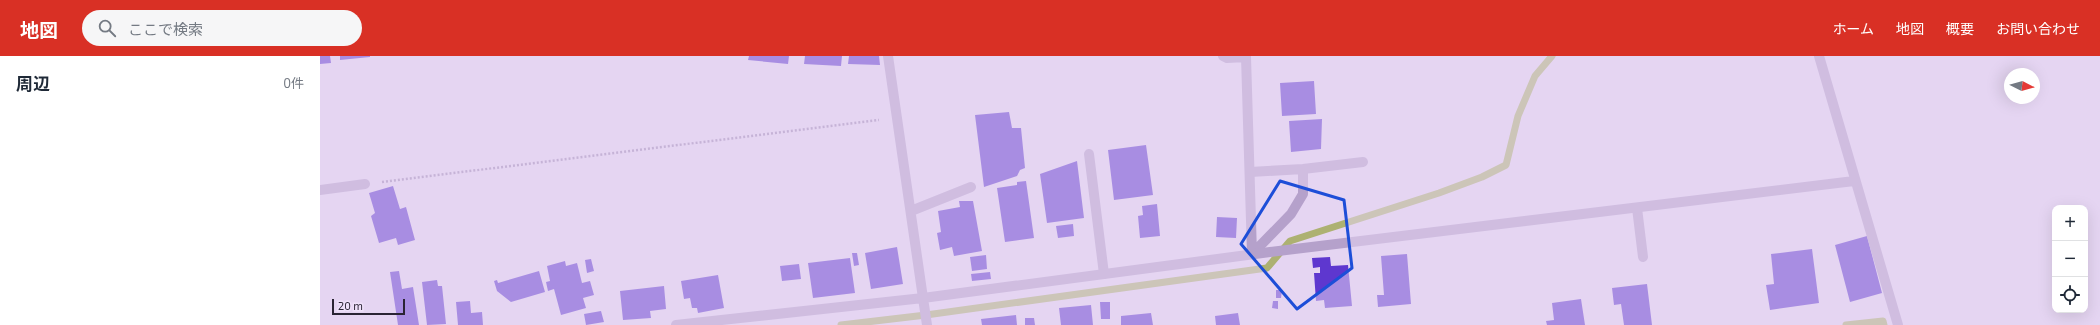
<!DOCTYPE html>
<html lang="ja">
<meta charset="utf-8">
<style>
body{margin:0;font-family:"Exo 2","Noto Sans JP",sans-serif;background:#f6f6f7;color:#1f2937}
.controls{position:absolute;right:12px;bottom:12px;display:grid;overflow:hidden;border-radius:8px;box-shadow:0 4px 16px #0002}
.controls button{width:36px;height:36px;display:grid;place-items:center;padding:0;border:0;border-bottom:1px solid #e0e1e3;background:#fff;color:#1f2937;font:20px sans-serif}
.compass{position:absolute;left:1684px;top:12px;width:36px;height:36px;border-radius:50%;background:#fff;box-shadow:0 4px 16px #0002;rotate:96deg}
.scale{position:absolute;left:12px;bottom:10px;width:73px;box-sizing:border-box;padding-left:4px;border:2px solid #2a2434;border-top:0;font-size:11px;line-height:14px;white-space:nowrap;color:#2a2434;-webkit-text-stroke:3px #efe1fa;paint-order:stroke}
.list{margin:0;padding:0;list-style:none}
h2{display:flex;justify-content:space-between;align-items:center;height:52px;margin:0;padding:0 16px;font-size:17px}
h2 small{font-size:13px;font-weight:400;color:#747a83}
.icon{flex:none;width:22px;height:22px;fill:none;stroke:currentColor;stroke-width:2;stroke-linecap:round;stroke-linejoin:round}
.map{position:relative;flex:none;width:1780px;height:269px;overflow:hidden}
header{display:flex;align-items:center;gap:24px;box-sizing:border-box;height:56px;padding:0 20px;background:#d93025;color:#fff}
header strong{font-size:19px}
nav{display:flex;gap:22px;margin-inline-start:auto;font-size:14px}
.search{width:280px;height:36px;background:#f6f6f7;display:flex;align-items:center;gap:10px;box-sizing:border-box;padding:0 14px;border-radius:22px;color:#747a83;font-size:15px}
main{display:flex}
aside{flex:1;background:#fff}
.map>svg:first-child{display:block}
</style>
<header>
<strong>地図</strong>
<div class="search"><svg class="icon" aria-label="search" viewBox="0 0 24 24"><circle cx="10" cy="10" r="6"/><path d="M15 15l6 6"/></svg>ここで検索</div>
<nav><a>ホーム</a><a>地図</a><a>概要</a><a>お問い合わせ</a></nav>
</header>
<main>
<aside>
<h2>周辺<small>0件</small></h2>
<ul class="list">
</ul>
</aside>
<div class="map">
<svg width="1780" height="269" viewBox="0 0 1780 269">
<rect width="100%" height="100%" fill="#e5d5f2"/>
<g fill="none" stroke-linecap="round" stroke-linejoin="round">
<path stroke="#adb172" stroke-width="7" d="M521,269L606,259L947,212L970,185L1119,137L1162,121L1186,109L1198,60L1215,20L1232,0
M1526,269L1563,265L1564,269"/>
</g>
<path fill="#5e37cf" d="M0,0H10L11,7L0,8Z
M20,0H50V1L20,4Z
M429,0H469L468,8L428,4Z
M485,0H522L521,10L484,8Z
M529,0H559L560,9L528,8Z
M994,25L996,58L962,60L960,27Z
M689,56L692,72H701L705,112L700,114L697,120L664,131L655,59Z
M1002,63L1001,93L971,96L969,65Z
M826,89L833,139L794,144L788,94Z
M757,105L764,162L727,167L720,118Z
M706,125L714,182L685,186L677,132L697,129V126Z
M73,130L80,153L86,151L95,184L78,189L76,182L59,187L51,160L55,157L49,137Z
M639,145H653L662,195L634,200L632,191L620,194L617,177L621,176L618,155L640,151Z
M837,148L840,180L820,182L818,160L823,159L822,150Z
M897,161L917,162L916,182L896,181Z
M753,168L754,180L738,182L736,170Z
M1547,180L1562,237L1530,246L1515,189Z
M577,191L583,228L551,233L545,197Z
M1492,193L1499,247L1450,254L1446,229L1454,228L1451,198Z
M532,197H537L539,209L534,210Z
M1087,198L1091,248L1058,251L1057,239H1064L1061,200Z
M666,199L667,213L652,215L650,201Z
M1010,201L1011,210L1028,209L1032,250L1005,252L1004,244L996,245L994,217H1000V211L993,212L992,202Z
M530,202L535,237L493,242L488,207Z
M271,203L274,215L267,217L265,204Z
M245,205L246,210L257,207L262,227L270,225L274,239L263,242L266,252L241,259L234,233L228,235L226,226L230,225L227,210Z
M479,208L481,223L462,225L460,210Z
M79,215L82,233L93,231L99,269H78L70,216Z
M219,215L225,236L191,246L177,235L174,225L177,224L178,227Z
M670,216L671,223L652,225L651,218Z
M398,219L404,252L378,257L377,252H372L370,242L364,243L361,225Z
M117,224L118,230H122L126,268L107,269L102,226Z
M1327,228L1332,269H1304L1301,248L1294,249L1292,232Z
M344,230L346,253L330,255L331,262L303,264L300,235Z
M956,234H962L961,242H956Z
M1261,243L1265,269H1227L1226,265L1234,264L1232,247Z
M150,245L151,257L162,256L163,269H138L136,246Z
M953,245H958V253L952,252Z
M780,246H790V263H781Z
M771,249L773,269H741L739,252Z
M281,255L284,266L266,269L264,258Z
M831,257L833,269H801V260Z
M918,257L920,269H896L895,260Z
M696,259L697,269H662L661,263Z
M705,262H714L715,269H705Z"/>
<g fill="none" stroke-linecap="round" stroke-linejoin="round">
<path stroke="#9f8bb6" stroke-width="2.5" stroke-dasharray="2 2" stroke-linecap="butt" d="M62,126L559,64"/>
<path stroke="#b5a1cb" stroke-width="10" d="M568,0L603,242
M903,0L907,2L926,1L932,198
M769,98L784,218
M930,116L983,113L1043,106
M0,134L45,128
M1317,152L1323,201
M591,155L651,131
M932,198L971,158L983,138V113"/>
<path stroke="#b5a1cb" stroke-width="10" d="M1499,0L1578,269
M603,242L607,269
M356,269L603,242L950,196L1534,125"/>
</g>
<path d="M0 0H1780V269H0ZM960,125L1024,144L1032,212L977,253L921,188Z" fill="#e5d5f2" fill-opacity=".55" fill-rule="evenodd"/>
<path fill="none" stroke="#1d4ed8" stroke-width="3" stroke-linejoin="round" d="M960,125L1024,144L1032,212L977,253L921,188Z"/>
</svg>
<div class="controls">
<button>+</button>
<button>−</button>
<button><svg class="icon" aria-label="locate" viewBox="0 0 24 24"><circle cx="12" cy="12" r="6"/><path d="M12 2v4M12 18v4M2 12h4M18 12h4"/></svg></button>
</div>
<svg class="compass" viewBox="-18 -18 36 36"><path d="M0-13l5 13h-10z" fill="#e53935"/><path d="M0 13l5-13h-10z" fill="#747a83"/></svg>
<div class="scale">20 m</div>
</div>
</main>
